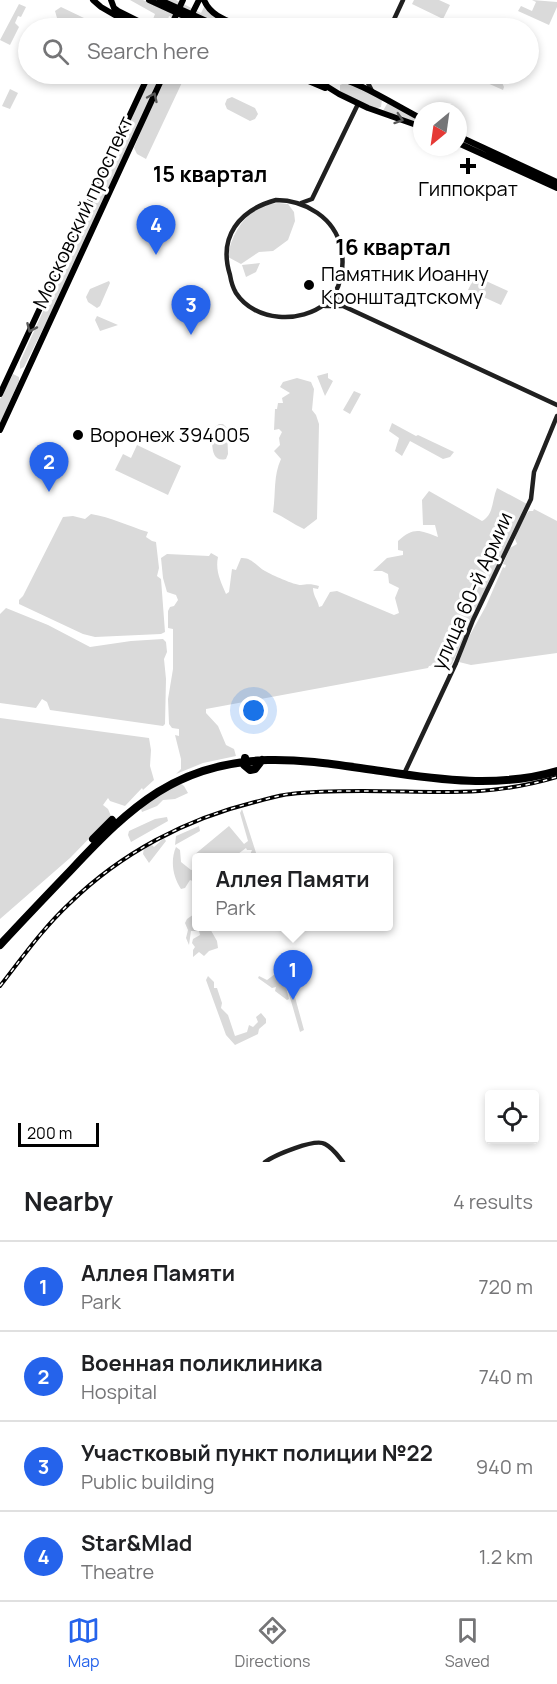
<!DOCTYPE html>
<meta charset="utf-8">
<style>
body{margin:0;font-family:Manrope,sans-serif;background:#f2f2f2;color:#202124}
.controls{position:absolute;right:18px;bottom:18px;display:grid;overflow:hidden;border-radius:6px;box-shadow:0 3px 9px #0003}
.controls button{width:54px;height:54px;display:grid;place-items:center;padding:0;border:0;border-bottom:2px solid #e0e0e0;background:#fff;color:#202124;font:30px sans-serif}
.compass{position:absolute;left:413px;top:102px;width:54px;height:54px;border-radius:50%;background:#fff;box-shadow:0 3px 9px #0003;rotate:209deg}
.scale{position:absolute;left:18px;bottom:15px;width:81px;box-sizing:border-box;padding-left:6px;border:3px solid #000;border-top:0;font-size:16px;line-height:21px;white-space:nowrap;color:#000;-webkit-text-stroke:4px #fff;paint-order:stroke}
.you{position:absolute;left:254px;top:711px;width:21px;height:21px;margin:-15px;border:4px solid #fff;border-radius:50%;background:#1a73e8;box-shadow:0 0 0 9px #1a73e833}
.badge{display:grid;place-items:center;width:39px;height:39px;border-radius:50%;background:#2563eb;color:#fff;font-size:20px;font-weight:700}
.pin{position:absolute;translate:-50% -50px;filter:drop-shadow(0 2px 3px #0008)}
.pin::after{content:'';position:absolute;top:32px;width:21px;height:18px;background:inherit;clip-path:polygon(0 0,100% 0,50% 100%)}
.popup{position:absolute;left:192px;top:853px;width:201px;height:78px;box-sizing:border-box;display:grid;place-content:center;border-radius:6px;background:#fff;filter:drop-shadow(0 2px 4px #0005);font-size:20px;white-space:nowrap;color:#757577}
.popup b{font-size:22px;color:#202124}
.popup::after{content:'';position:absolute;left:50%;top:100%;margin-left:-12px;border:12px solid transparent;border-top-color:#fff}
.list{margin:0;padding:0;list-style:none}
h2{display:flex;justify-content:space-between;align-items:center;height:78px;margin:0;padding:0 24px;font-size:26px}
h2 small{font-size:20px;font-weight:400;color:#757577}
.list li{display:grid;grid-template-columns:39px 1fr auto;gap:18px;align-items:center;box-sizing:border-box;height:90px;padding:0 24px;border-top:2px solid #e0e0e0}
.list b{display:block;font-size:22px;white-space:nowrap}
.list p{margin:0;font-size:20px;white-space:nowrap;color:#757577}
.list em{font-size:20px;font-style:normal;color:#757577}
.icon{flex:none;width:33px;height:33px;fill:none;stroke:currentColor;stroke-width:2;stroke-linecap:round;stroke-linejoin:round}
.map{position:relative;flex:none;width:557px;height:1162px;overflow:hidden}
.search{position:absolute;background:#fff;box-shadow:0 3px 9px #0003;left:18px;right:18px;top:18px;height:66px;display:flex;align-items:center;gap:15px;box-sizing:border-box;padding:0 21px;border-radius:33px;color:#757577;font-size:22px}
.sheet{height:438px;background:#fff}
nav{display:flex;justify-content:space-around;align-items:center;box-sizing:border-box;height:84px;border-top:2px solid #e0e0e0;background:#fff;font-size:16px;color:#757577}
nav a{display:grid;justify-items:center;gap:3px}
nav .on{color:#2563eb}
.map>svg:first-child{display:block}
</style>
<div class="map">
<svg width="557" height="1162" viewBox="0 0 557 1162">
<rect width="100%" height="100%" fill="#fff"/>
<path fill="#dadada" d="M130,0H143L205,28H194L169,16L166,26L161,28L150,27L155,14Z
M165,0H176L201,13L205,5L241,28H228Z
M414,0H439L450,5L443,19L412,4Z
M532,0L557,2V7L549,25L518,11L521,6L532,11L536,2Z
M19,4L26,7L21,17L18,16L15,23L19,27L10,45L0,40Z
M61,7L84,18L86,22L85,27L79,28L57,18L55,11Z
M151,74H163L66,283L24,367L20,369V362Z
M164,74H186L146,159L137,154L134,148Z
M489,74L500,78L504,87L503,90L485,82Z
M347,82L382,99L381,107L374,109L340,91V85Z
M10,89L18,93L10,109L2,106Z
M232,97L255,108L258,114L255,119L250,121L227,109L225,104L227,99Z
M388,102L422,121V124L383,111Z
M279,203L288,204L294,212L295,221L288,240L273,251L259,252L241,264L228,257C231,231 250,204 279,203Z
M260,263L256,272L246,277L242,265Z
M475,276L508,291L501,305L468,290Z
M109,281L110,283L100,306L97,308L88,302L86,297L90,289Z
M97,316L118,325L100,331L95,320Z
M328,373V378L333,381L325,396L317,376Z
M13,374L19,377V381L0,423V399Z
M297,378L311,382L314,389L312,410L316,415L319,424L317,519L304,529C293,524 284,517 273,512C276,494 273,476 281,459L274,451L280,445L279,438L282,432L279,429L274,430L275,409H277L278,403H283L282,398L290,393L280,387L283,382Z
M354,391L361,394L350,414L343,410Z
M392,423L416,436L418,435L454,452L450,457L443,459L410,441L402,456L395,451L399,438L389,431Z
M219,424H223L227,428L228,454L226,459C209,464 211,437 215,427Z
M137,445L181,466L168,495L115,470L123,454L131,458Z
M497,488L527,504L452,664L448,666L445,663L429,666L428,668L206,709V713L218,726L226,745L234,749L236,756L203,763L176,774L181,769V759L175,735L179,736V729L172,728L169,724L168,699L173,669V629L168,628V611L170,607L174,606L178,600L176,595L167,592L163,578L161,558L167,554L209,556L211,553L218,557C215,571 221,582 226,594L229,592L232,569L236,570L241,558C252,557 257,567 265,571C272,575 294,585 301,585C308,584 312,584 319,586L318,589L313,588C313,596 318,600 319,607L322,606L330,592L337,591L394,615L399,613L395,598L399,588L389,583L388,574L382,571H373L387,558L403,555V551L398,550V541C414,527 419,530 438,537L435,525H423L422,500L429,491L482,521C494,515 492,499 497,488Z
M534,509L557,521V653L471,665L459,662L465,644L486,606L503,567L505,568L506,565L503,564L510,548L517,544L515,539C518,529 522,519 529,511H533Z
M91,514C111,517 128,526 148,532L146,537L152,541L156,542L159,568L157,576L161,579L165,632L161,634L95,637L83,634L19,604V600L23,596L63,517L73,516L85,519Z
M6,608L48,625L90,647L131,641L163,639L166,642L167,652L164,659L166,679L165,724L163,726L50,710L47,702L42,699L36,708L0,703V614Z
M0,718L149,738L151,750L150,766L154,780L143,790L142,788L125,806L110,801L108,798L103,805L108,809L111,816L70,858L0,919Z
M180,783L184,786L188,793L175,799L163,800L157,806L142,812L141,809L148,801Z
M242,809L257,856L249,857L252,850H247L246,848L234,857L197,858L194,855L229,826L244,844L248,841L240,813Z
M167,817L168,821L131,842L128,835L129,831L155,819Z
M199,826L200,831L175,845L176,836Z
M164,838L166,841L149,863L143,854L144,848L151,844L154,847Z
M176,847L180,850L181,862L191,870L197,869V881L195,882L190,880L185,888L181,889C173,877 170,861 176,847Z
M197,912V926L209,927L217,941L218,948L209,951L204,956L199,952L193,957V950L195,947L192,943L193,939L200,935L199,931H191L189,945L186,938L188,930L185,923L187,919Z
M287,968L304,1030L300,1032L282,970Z
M279,971L282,972L289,999L287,1000L275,991L276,987L272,988L258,978L259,976L267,980Z
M208,976L214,982V988H217L222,1003L221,1008L228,1015L235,1036L247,1032L249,1025L253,1027L258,1022L256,1017L261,1013L266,1019V1023L259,1029L258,1034L235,1045L226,1035L206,980Z"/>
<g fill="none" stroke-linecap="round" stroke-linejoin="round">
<path stroke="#202020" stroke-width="4.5" d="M390,28L403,0
M372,91L368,83L373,74
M276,200C305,200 335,218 341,248C345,266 341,292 326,303C301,324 255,322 236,293C233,288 231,281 230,275C218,237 239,210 276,200Z
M301,203L312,199L358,104
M335,292L338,301L343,306
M325,306H343L557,405
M404,774L456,663L473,620L531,499L534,472L557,416
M265,1162C275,1155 315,1138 325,1144C333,1148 338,1156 343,1162"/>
<path stroke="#000" stroke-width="6" d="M93,0L101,7L137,28
M111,0L114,8L118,11L152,28
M149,0L210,28
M160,0L222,28
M204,0C211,17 229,21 245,28
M170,28L183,0
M185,28L199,0
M292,74L325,88
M307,74L339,94L368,108L422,127
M328,74C362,83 391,103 422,119
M458,136L557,182
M458,143L557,188
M0,394L149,74
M0,430L164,74"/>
<path stroke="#000" stroke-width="8" d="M245,758L244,765L250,770L255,769L262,760
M93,839L112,820
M0,945C24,919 48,894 72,869C131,806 177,763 268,760C306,759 344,766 381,771C440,780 499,788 557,771"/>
<defs>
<path id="rail" d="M0,986C22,958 43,928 70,903C121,853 186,819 255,802C267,799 279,795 291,794C314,791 339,791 363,791C434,791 487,798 557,777"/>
</defs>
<use href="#rail" stroke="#000" stroke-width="4"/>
<use href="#rail" stroke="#fff" stroke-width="1.5" stroke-dasharray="4.5" stroke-linecap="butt"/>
</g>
<defs><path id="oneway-chevron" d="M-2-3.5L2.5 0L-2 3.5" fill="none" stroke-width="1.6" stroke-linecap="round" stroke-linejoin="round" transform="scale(1.5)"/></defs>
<g stroke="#595959">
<use href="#oneway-chevron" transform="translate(153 97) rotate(-65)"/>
<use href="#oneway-chevron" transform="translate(399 119) rotate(18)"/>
<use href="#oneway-chevron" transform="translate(31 328) rotate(114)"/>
</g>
<g fill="#000" stroke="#fff" stroke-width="2">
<path d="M465 157h6v6h6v6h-6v6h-6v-6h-6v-6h6z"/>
<circle cx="309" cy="285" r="6"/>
<circle cx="78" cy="435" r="6"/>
</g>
<g text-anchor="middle" stroke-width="6" stroke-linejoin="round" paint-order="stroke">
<g font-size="20" fill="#000" stroke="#fff" text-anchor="start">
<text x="468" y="196" text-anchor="middle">Гиппократ</text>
<text x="321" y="281">Памятник Иоанну<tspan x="321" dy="23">Кронштадтскому</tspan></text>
<text x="90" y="442">Воронеж 394005</text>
</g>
<g font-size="20" fill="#000" stroke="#fff">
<text transform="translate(83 212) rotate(-65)" y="7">Московский проспект</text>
<text transform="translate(472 591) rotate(-66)" y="7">улица 60-й Армии</text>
</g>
<g font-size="22" font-weight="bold" fill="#000" stroke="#fff">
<text x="210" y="182">15 квартал</text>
<text x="393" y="255">16 квартал</text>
</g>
</g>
</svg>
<div class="controls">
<button><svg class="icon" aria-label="locate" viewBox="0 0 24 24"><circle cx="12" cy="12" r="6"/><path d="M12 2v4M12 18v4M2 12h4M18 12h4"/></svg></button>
</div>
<svg class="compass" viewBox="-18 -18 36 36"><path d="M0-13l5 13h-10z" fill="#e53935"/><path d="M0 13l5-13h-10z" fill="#757577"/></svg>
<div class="scale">200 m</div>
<div class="you"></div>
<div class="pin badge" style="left:293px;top:1000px">1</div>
<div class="popup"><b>Аллея Памяти</b>Park</div>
<div class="pin badge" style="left:49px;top:492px">2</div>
<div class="pin badge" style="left:191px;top:335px">3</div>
<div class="pin badge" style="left:156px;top:255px">4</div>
<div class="search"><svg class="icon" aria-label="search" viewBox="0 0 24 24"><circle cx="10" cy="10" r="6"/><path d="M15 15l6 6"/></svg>Search here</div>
</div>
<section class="sheet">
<h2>Nearby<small>4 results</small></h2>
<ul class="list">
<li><span class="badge">1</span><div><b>Аллея Памяти</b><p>Park</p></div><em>720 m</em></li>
<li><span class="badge">2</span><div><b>Военная поликлиника</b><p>Hospital</p></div><em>740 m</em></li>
<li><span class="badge">3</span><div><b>Участковый пункт полиции №22</b><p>Public building</p></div><em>940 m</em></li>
<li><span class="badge">4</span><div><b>Star&amp;Mlad</b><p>Theatre</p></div><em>1.2 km</em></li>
</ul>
</section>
<nav>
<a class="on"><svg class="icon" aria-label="map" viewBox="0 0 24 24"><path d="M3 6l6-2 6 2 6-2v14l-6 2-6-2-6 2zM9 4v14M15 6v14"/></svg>Map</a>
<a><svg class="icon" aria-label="directions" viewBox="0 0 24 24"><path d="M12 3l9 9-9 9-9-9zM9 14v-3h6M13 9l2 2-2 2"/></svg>Directions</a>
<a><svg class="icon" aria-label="saved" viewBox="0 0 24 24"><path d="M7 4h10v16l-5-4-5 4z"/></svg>Saved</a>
</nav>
